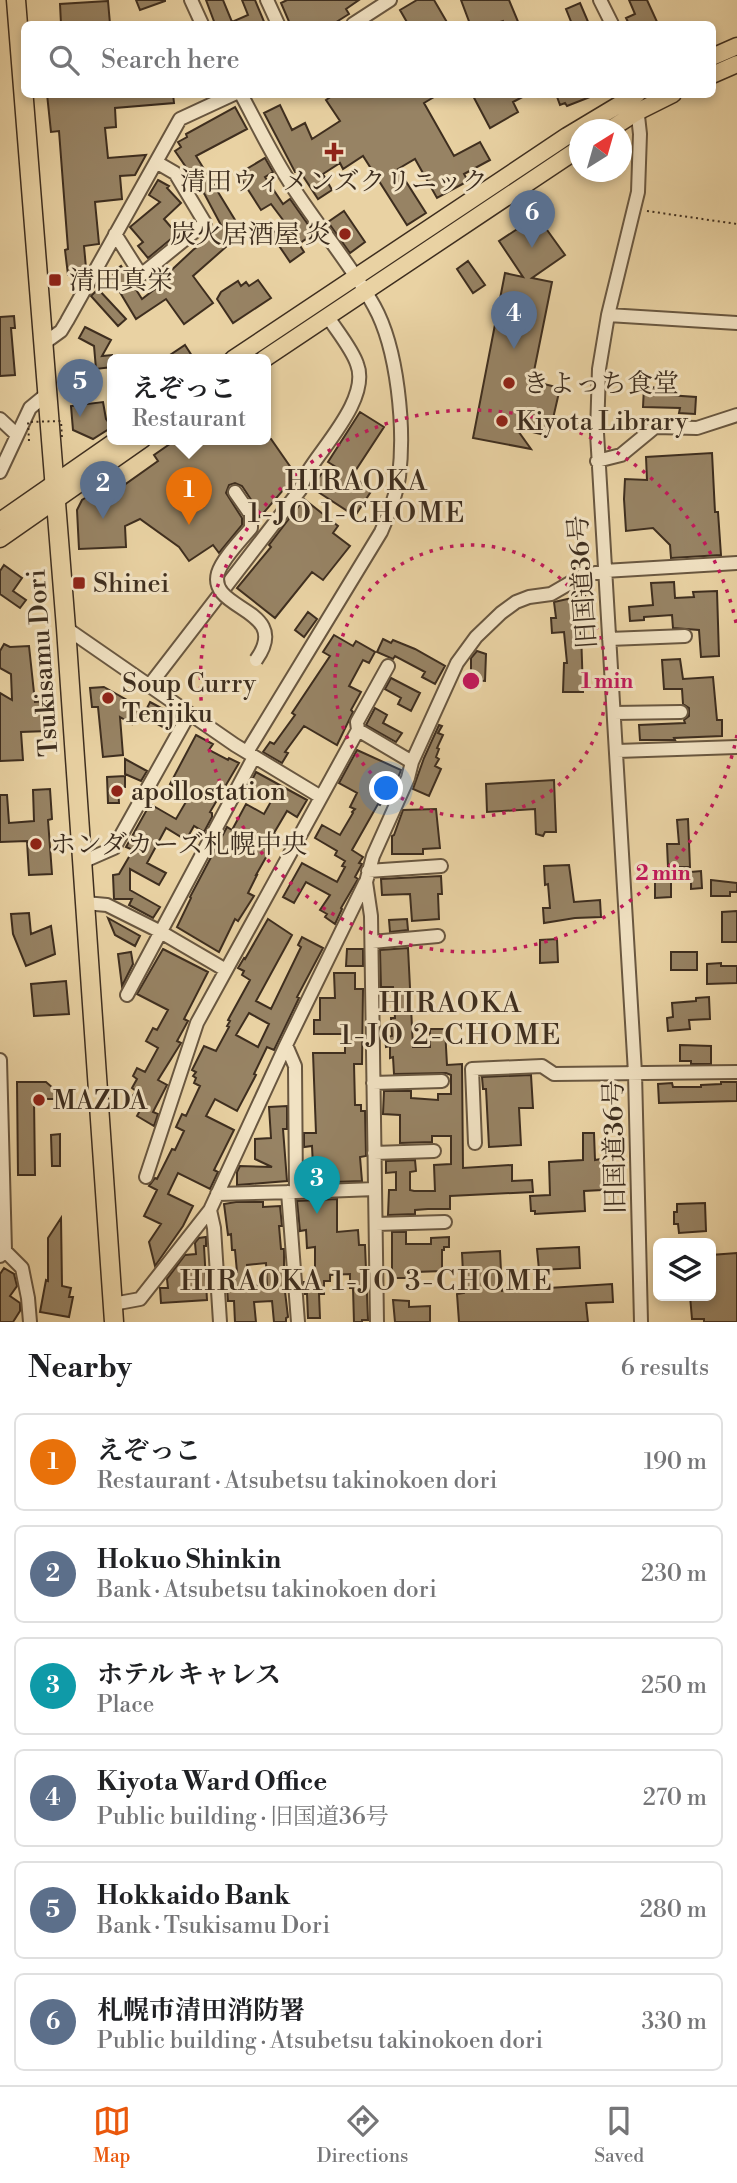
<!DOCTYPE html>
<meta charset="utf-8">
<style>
body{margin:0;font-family:"Libre Bodoni","Noto Serif JP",serif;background:#f2f2f2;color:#202124}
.controls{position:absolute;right:21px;bottom:21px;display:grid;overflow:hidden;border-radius:10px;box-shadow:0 4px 10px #0003}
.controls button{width:63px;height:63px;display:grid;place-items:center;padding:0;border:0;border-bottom:2px solid #e0e0e0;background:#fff;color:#202124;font:35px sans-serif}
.compass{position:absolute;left:569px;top:119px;width:63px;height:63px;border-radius:50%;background:#fff;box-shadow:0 4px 10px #0003;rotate:37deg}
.you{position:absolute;left:387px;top:789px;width:24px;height:24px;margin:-18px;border:5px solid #fff;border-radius:50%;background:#1a73e8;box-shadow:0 0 0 10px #1a73e833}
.badge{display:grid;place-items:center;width:46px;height:46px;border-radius:50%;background:#ea580c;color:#fff;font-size:23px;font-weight:700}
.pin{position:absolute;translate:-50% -58px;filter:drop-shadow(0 2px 4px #0008)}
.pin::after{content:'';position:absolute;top:37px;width:24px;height:21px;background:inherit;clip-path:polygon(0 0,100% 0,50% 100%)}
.popup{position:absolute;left:107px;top:354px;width:164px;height:91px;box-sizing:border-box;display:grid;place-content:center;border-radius:10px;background:#fff;filter:drop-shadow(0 2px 5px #0005);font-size:23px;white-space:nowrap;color:#757577}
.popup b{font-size:26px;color:#202124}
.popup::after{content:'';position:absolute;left:50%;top:100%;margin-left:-14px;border:14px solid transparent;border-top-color:#fff}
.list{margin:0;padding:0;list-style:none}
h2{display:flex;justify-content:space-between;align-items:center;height:91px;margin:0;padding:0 28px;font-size:30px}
h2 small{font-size:23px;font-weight:400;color:#757577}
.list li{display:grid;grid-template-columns:46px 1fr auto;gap:21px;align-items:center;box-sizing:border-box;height:98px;margin:0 14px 14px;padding:0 14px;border:2px solid #e0e0e0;border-radius:10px}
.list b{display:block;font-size:26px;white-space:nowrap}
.list p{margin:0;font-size:23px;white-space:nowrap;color:#757577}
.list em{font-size:23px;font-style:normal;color:#757577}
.icon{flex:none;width:38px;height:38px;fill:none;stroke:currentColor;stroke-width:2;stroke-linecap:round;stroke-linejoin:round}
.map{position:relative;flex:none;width:737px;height:1322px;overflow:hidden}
.search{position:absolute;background:#fff;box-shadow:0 4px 10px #0003;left:21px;right:21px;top:21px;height:77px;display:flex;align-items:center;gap:18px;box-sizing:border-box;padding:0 24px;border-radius:10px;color:#757577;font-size:26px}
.sheet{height:763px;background:#fff}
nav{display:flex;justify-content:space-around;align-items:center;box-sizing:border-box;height:98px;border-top:2px solid #e0e0e0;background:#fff;font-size:19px;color:#757577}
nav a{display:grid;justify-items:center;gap:4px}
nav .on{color:#ea580c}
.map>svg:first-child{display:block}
</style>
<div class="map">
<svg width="737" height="1322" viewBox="0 0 737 1322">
<rect width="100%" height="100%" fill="#e9d2a3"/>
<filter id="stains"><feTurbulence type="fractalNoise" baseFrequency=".00286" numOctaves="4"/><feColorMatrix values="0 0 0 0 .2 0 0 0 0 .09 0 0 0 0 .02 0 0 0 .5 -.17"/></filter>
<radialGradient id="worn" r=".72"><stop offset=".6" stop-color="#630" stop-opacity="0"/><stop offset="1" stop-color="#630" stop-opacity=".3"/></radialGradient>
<path fill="#978364" stroke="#3e2e1f" stroke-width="2" fill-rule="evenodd" d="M136,0H165V1L140,10Z
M206,0H223L232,22L248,15L242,0H255L265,24H215Z
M287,0H359L346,9L349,14L333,24H290L281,3Z
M417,0H434L448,24H408L400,10Z
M461,0H509L519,24H504L503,21L494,24H470Z
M629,0H647L658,24H629L626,18L635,14Z
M108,1L110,24H61L60,4Z
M580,3L589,24H572L566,9Z
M47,94H173L174,103L115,108L116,127L105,128L108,158L146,155L135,175L120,176L122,199L95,202L99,244L84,246L86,268L81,274L68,275L65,250L68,249L59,131L51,132Z
M335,94H439L424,103L454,156L480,142L490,160L464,174L468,181L437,198L415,159L398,169L426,213L407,225L363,156L343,169L340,163L323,174L332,190L318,199L299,170L295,172L264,113L280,105L292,130L305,123L312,139L340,121L326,100Z
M472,94H528L513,102L518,112L490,128Z
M556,94H595V95L567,106L565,103L560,105Z
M235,107L247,129L196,156L243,233L225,245L227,246L193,276L213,303L184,324L166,299L136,319L109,274L121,266L142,299L164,282L162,279L193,250L222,227L205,195L175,151L181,147L178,142L187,137L186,134Z
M265,158L273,172L265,177L283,204L290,199L314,233L299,244L304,252L290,262L271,234L286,224L271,204L261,210L238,174Z
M158,180L169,186L167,188L181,203L164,219L177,234L148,258L138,246L143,242L130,227L160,202L149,195Z
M344,211L365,242L350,253L328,222Z
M537,216L565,255L532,278L552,282L532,381L560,388L549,436L516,428L531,449L473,438L505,273L523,277L499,241Z
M468,261L485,285L473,293L457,269Z
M258,280L271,298L233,323L217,299L221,292L238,281L241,286L246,282L249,286Z
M98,289L126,319L118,326L91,296Z
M14,316L15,328H11L15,375L0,376V317Z
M85,327L111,340L102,356L112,355V367L96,369L94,346L79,338Z
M185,345L194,359H164Z
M644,387L668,388V395L696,397L695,414L679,413L680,408L643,407Z
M103,402L106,419L112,427L93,439L73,430L71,406Z
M360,412L384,427L352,476L372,490L355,516L312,488L322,473L336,467L328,462Z
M177,439H271L296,475L260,517L258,510L242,486L235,483L229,485L226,493L242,518V525L219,553L213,545L189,561L179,547L140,519L125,526L126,547L79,549L77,510L82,500L104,486L110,495L158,461L154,455Z
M712,453L715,512H718L721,555L671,558L670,545L653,528L626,531L624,499L625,479L647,480L646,457Z
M304,499L338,526L333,533L350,546L323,580L312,572L275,618L237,588L271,547L269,545Z
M4,565L22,578L13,591L26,600L20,608L0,594V571Z
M674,582L675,598L694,597L693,592L717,591L719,656L701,657L699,630L673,628L672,615L644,617V620L630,621L629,607L653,605L651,583Z
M585,593L586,610H583L584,631H581L583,692H563L564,663H567L564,632L552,633L551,618H556L554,602L572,598L576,597V594Z
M308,612L317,619L304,637L295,630Z
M334,635L353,646L356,641L375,652L369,663L363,660L349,686L361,692L351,710L353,712L337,745L304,726L285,752L288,753L282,763L263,752L270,742L274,744L295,715L292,713L330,656L323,652Z
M383,639L391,643L393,640L415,649L445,666L435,684L422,677L425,672L395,656L393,659L377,652Z
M4,644L10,647L29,646L35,702L46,701L48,731L21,732L23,760L0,761V693L12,700L11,674L0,668V651Z
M477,651L486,654L485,681L471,680V658Z
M680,659L683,679L713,677L717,720H722V736L674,738L675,740H640L639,725L685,723L684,720L689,716V708L683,704L682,689H664L662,660Z
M391,678L420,693L411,711L398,704L401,698L385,689Z
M104,687L141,708L132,724L120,717L123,755L103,757L98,707H92L90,688Z
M150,702L176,716L168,730L143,716Z
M375,708L387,715L383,723L402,733L396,742L366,725Z
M439,725L442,726L438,733L443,735L437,748L439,749L436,757L439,759L435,766L441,769L429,796L413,789L424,758Z
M196,735L213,744L209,750L228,760L229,758L239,763L210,812L212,813V817L204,832L194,826L186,840L166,828L147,863L166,873L159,885L130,869V890L160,907L153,918L129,905L132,899H114L113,875L119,874L133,850L126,847L150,804L176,819L190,795L170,784Z
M357,750L401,770L396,783L393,781L380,805L378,804L352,850L363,857L359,863L362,864L355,877L358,879L341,908L342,909L335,924L325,917L327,914L320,910L330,895L306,882L294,903L283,897L302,863L337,882L345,867L342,866L345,861L335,855L337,851L315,838L322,825L340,835L353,813L352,812L355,809L350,807L357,793L339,783Z
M125,759L147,771L141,781L125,774Z
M256,772L307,800L297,817L287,811L274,833L278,836L256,875H257L248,893L254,896L238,921L235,919L219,952L177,927L191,898L190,897L227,827L232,830L246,804L264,814L273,798L249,786Z
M125,776V787H118L119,803H108L107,777Z
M554,780L556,832H545L543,836L536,834L535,809L487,812L486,784Z
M50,789L52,819L48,820L52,874L29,875L27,841L0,842V795H7L9,823L34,821L33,790Z
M436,809L440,848L423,849V854H392V836L394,835L403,810Z
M688,819L690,867H668L667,844H679L677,820Z
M569,865L574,902L600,900L601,917L575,918L544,923L543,908H550L548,884L545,885L544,866Z
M701,871L702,888L691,889V872Z
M655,873H671V897L655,898Z
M441,876L442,894H438L439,919L412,921L410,894L382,895L381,879Z
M711,880L737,883V892H730V896H711Z
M737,911V942H722V912Z
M29,913L31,934L51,926L55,954L26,966L13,934L11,914Z
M108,918L140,936L135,946L115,935Z
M268,919L292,935L256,1001L271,1009L301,947L298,945L302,937L323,948L297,997L299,998L274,1050L267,1047L254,1074L256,1075L237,1111L215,1099L206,1116L234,1130L214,1170L218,1172L210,1189L178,1173L168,1194L193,1206L183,1226L155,1266L149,1242L161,1224L144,1216L157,1190L149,1186L155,1178L157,1179L172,1149L175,1150L184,1131L176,1127L182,1114L186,1116L200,1086L194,1083L196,1078L193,1076L196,1072L192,1070L204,1046L216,1051L229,1027L227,1026L230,1021L228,1020L250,980L242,975L244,971L238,968L244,958L245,959ZM249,1013L269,1024L258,1047L236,1035Z
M407,919L408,930L390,932L389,920Z
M557,939L558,962L540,963V940Z
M408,948L413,1047H430V1029H445L447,1065L462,1064L463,1168L512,1165V1181L532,1180L533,1192L450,1196V1209H428L415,1210V1214L388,1215L389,1190H396V1172L386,1173V1161L415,1160L416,1171L410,1172V1190L414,1191H435L434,1165L451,1164V1136H432V1142L400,1143V1115L383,1114L384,1091H411V1098L438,1100V1094H451V1075L446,1073L394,1074L393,1057L390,1058V1046L386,1047L385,1037L392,1036L391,1018H395L393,987H381L380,950Z
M163,949L208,972L184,1019L188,1021L177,1041L181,1043L158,1080L167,1085L153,1112L158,1114L154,1126L137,1116L144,1103L132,1097L136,1091L132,1088L137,1079L133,1076L137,1068L145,1072L158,1048L146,1041L153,1028L157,1030L168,1010L137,994Z
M347,949H363V966H346Z
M131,952L133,964L122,986L118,954Z
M671,952H697V970H671Z
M721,963V966H737V983L707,984V964Z
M334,973H355V989H363L362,1064H354L355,1105H361V1111H365L366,1156L360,1157L362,1181L305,1183V1166H313L312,1146L304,1147V1133H316L313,1053H345V1034H314V1020H320V998H335Z
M66,981L69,1014L34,1016L31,984Z
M709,997L710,1019L689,1020L690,1029L668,1031L667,1018L673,1017L672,1003L696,1001V998Z
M680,1045L711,1046V1064H691V1061H680Z
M531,1075L533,1108H519L521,1145L489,1147L486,1089H483L482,1077Z
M17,1082H46L53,1088L58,1099H34L35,1175H18Z
M721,1082H737V1101L659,1103L658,1084L672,1083L673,1087H701V1085L721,1084Z
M287,1106V1129H283L287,1181L237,1185V1172L240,1166L272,1167L255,1159V1139L271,1138L269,1107Z
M583,1133H594L595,1160L601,1159L602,1190L584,1191L585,1211L535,1214V1211H531L530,1196L550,1195L549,1162L583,1160Z
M60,1134V1166H52L51,1135Z
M337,1199V1232L358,1230L359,1245H365L368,1320H362V1322H354L353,1288H350V1274L330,1275V1281H324V1294H319L320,1318H308L307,1294H305L304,1282H313V1274H315V1247L307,1248L306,1230L300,1231L297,1201Z
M236,1202H263V1207L280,1206L282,1226H279L281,1249H284V1283L288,1317L286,1318V1322H274L272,1301L254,1302L256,1322H235L234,1301H228L227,1288H233L231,1272H237L235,1250H232L231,1234L228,1235L224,1204ZM266,1263L267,1285L249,1286L247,1265Z
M705,1203L706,1231L679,1233L678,1224H674V1212H677V1204Z
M61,1218L62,1286L71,1288L69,1297H73L69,1317L40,1312L46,1280L48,1281V1238Z
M392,1232H406V1244H431V1238L449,1237V1247H444V1250H442V1271L416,1272V1278H392Z
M206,1237V1246H204L207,1300L161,1303L160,1288H168L167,1279L185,1255L196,1254L195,1243L199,1238Z
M579,1247L580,1268L539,1270L537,1249Z
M500,1251L502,1291L612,1284L613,1302L586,1303L588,1322H459L457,1294L464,1293L462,1253Z
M737,1253V1322H704V1319H692L690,1296H711V1255Z
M4,1268L14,1274L17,1286L10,1296L20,1303V1311L13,1322H0V1274Z
M393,1300L409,1301V1307L430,1306V1322H395Z"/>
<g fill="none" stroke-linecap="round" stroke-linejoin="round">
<defs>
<path id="minor" d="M191,0L202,24
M267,0L278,24
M600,0L612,24
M353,24L390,0
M241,94C256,122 270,151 287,178C314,222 349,261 374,306C398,349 405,428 399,477C396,496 389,514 381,532L247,752
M637,107L640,134L638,192L608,315L599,369L597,433L635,1073L641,1322
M115,234L141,275L205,223L175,173L156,162
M608,315L737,323
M43,344L61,331L67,321L180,119L234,94
M0,419L16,434
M597,461L621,455L655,427L697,428L737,415
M0,472L30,408L47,394
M235,492L251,515
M66,628L235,745L321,797
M609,639L685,636
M149,686L300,490C303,483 305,476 309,470C325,444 370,397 357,364C352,349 337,331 328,317
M614,713L681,712
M358,730L412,762
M617,751L737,747
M82,862L114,848L189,714
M368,871L441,866
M85,903L107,905L159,931L224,969
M372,942L438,936
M127,995L254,757
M0,1060L5,1251L0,1256
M373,1083L442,1081
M475,1143L472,1069L542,1066L554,1074L737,1072
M374,1153L434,1151
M146,1177L197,1023L358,730L357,722L388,666
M288,1192L298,1322
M296,1192L375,1189
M217,1194L296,1192L295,1066L286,1045
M210,1210L214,1228L220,1322
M376,1224L445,1222
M5,1251L22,1268L28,1298L30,1322
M113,1304L140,1299L210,1210L286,1045L365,883
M377,1322L371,916L366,882L373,856L408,778L412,762L457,663L476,637L501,613L516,602L529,597L551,594L582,576L604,571L737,563"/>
<path id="major" d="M712,57L737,46
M712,75L737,64
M609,130L637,112L673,94
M233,359L567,136L637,94
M264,359L580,148
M0,521L118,439
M0,539L143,439"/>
<path id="highway" d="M16,0L66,628L114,1322"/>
</defs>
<use href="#minor" stroke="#695740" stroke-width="16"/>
<use href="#major" stroke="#3e2e1f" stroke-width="19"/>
<use href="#highway" stroke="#3e2e1f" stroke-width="21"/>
<path stroke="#3e2e1f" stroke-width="2" stroke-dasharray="2 3.5" stroke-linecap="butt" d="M647,211L737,224"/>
<use href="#minor" stroke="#f1e2c3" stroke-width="12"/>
<use href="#major" stroke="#e9d2a3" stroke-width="16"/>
<use href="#highway" stroke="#e9d2a3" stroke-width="18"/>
<defs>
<path id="minor-bridge" d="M251,515V528C242,539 222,559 218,573C207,611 293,608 256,660"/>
</defs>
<use href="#minor-bridge" stroke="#695740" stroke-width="16" stroke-linecap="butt"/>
<path stroke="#3e2e1f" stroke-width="2" stroke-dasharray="2 3.5" stroke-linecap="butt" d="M29,441L28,422L61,421L62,439"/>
<use href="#minor-bridge" stroke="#f1e2c3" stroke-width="12"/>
</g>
<g fill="none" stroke="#c2185b" stroke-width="3.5" stroke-dasharray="3.5 7">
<circle cx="471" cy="681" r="136"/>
<path d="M737 735A271 271 0 1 1 737 627"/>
</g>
<g fill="#8f2418" stroke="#f1e2c3" stroke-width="2.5">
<path d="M330.5 141.5h7v7h7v7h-7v7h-7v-7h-7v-7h7z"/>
<circle cx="345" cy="234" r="7"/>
<rect x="48" y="273" width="14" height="14" rx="3.5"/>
<circle cx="509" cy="383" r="7"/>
<circle cx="502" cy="421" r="7"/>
<rect x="72" y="576" width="14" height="14" rx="3.5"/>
<circle cx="108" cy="698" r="7"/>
<circle cx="117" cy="791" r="7"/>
<circle cx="36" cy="844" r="7"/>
<circle cx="39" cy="1100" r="7"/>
</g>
<g text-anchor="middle" stroke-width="6" stroke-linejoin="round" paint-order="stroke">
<g font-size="26" fill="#3e2e1f" stroke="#f1e2c3" text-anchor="start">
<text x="334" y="190" text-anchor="middle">清田ウィメンズクリニック</text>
<text x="331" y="243" text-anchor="end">炭火居酒屋 炎</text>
<text x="69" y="289">清田真栄</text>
<text x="523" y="392">きよっち食堂</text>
<text x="516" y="430">Kiyota Library</text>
<text x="93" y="592">Shinei</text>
<text x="122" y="692">Soup Curry<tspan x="122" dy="30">Tenjiku</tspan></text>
<text x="131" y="800">apollostation</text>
<text x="50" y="853">ホンダカーズ札幌中央</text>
<text x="53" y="1109">MAZDA</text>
</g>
<g font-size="26" fill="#3e2e1f" stroke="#f1e2c3">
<text transform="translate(582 582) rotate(-94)" y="9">旧国道36号</text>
<text transform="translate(42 663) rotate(-94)" y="9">Tsukisamu Dori</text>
<text transform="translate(614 1147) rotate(-91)" y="9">旧国道36号</text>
</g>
<g font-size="28" letter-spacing="2" fill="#3e2e1f" stroke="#f1e2c3">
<text x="357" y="490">HIRAOKA<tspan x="357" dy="32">1-JO 1-CHOME</tspan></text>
<text x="451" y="1012">HIRAOKA<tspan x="451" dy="32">1-JO 2-CHOME</tspan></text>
<text x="367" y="1290">HIRAOKA 1-JO 3-CHOME</text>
</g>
</g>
<circle cx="471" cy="681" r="10" fill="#c2185b" stroke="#f1e2c3" stroke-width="3.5"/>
<g font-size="21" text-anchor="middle" font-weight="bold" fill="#c2185b" stroke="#f1e2c3" stroke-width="6" stroke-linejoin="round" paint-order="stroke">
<text x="607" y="688">1 min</text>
<text x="663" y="880">2 min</text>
</g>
<rect width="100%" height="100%" filter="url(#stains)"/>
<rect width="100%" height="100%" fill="url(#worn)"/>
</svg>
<div class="controls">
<button><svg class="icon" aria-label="layers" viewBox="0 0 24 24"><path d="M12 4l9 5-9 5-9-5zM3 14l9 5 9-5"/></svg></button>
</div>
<svg class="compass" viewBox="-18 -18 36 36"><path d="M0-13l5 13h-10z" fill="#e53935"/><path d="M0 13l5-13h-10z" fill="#757577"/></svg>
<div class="you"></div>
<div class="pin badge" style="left:189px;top:525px;background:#e8710a">1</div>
<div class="popup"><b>えぞっこ</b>Restaurant</div>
<div class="pin badge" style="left:103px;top:519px;background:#5c6f8a">2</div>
<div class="pin badge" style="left:317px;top:1214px;background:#0f9aa8">3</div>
<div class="pin badge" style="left:514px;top:349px;background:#5c6f8a">4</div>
<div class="pin badge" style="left:80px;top:417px;background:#5c6f8a">5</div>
<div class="pin badge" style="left:532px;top:248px;background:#5c6f8a">6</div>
<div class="search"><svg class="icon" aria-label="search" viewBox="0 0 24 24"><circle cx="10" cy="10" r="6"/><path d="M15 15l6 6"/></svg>Search here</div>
</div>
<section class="sheet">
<h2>Nearby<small>6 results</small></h2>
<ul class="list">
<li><span class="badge" style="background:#e8710a">1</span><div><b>えぞっこ</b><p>Restaurant · Atsubetsu takinokoen dori</p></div><em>190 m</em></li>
<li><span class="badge" style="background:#5c6f8a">2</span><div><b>Hokuo Shinkin</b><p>Bank · Atsubetsu takinokoen dori</p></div><em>230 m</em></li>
<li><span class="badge" style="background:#0f9aa8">3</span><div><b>ホテル キャレス</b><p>Place</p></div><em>250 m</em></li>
<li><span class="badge" style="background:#5c6f8a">4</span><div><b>Kiyota Ward Office</b><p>Public building · 旧国道36号</p></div><em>270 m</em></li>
<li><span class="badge" style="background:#5c6f8a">5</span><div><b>Hokkaido Bank</b><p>Bank · Tsukisamu Dori</p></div><em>280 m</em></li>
<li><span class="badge" style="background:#5c6f8a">6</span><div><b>札幌市清田消防署</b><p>Public building · Atsubetsu takinokoen dori</p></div><em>330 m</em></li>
</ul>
</section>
<nav>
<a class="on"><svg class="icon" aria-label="map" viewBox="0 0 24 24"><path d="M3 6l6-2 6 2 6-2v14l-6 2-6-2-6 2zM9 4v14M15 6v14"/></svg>Map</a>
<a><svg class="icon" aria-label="directions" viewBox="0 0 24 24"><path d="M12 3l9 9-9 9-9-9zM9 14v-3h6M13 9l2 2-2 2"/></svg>Directions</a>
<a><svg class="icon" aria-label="saved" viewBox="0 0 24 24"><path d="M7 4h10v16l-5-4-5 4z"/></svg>Saved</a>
</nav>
